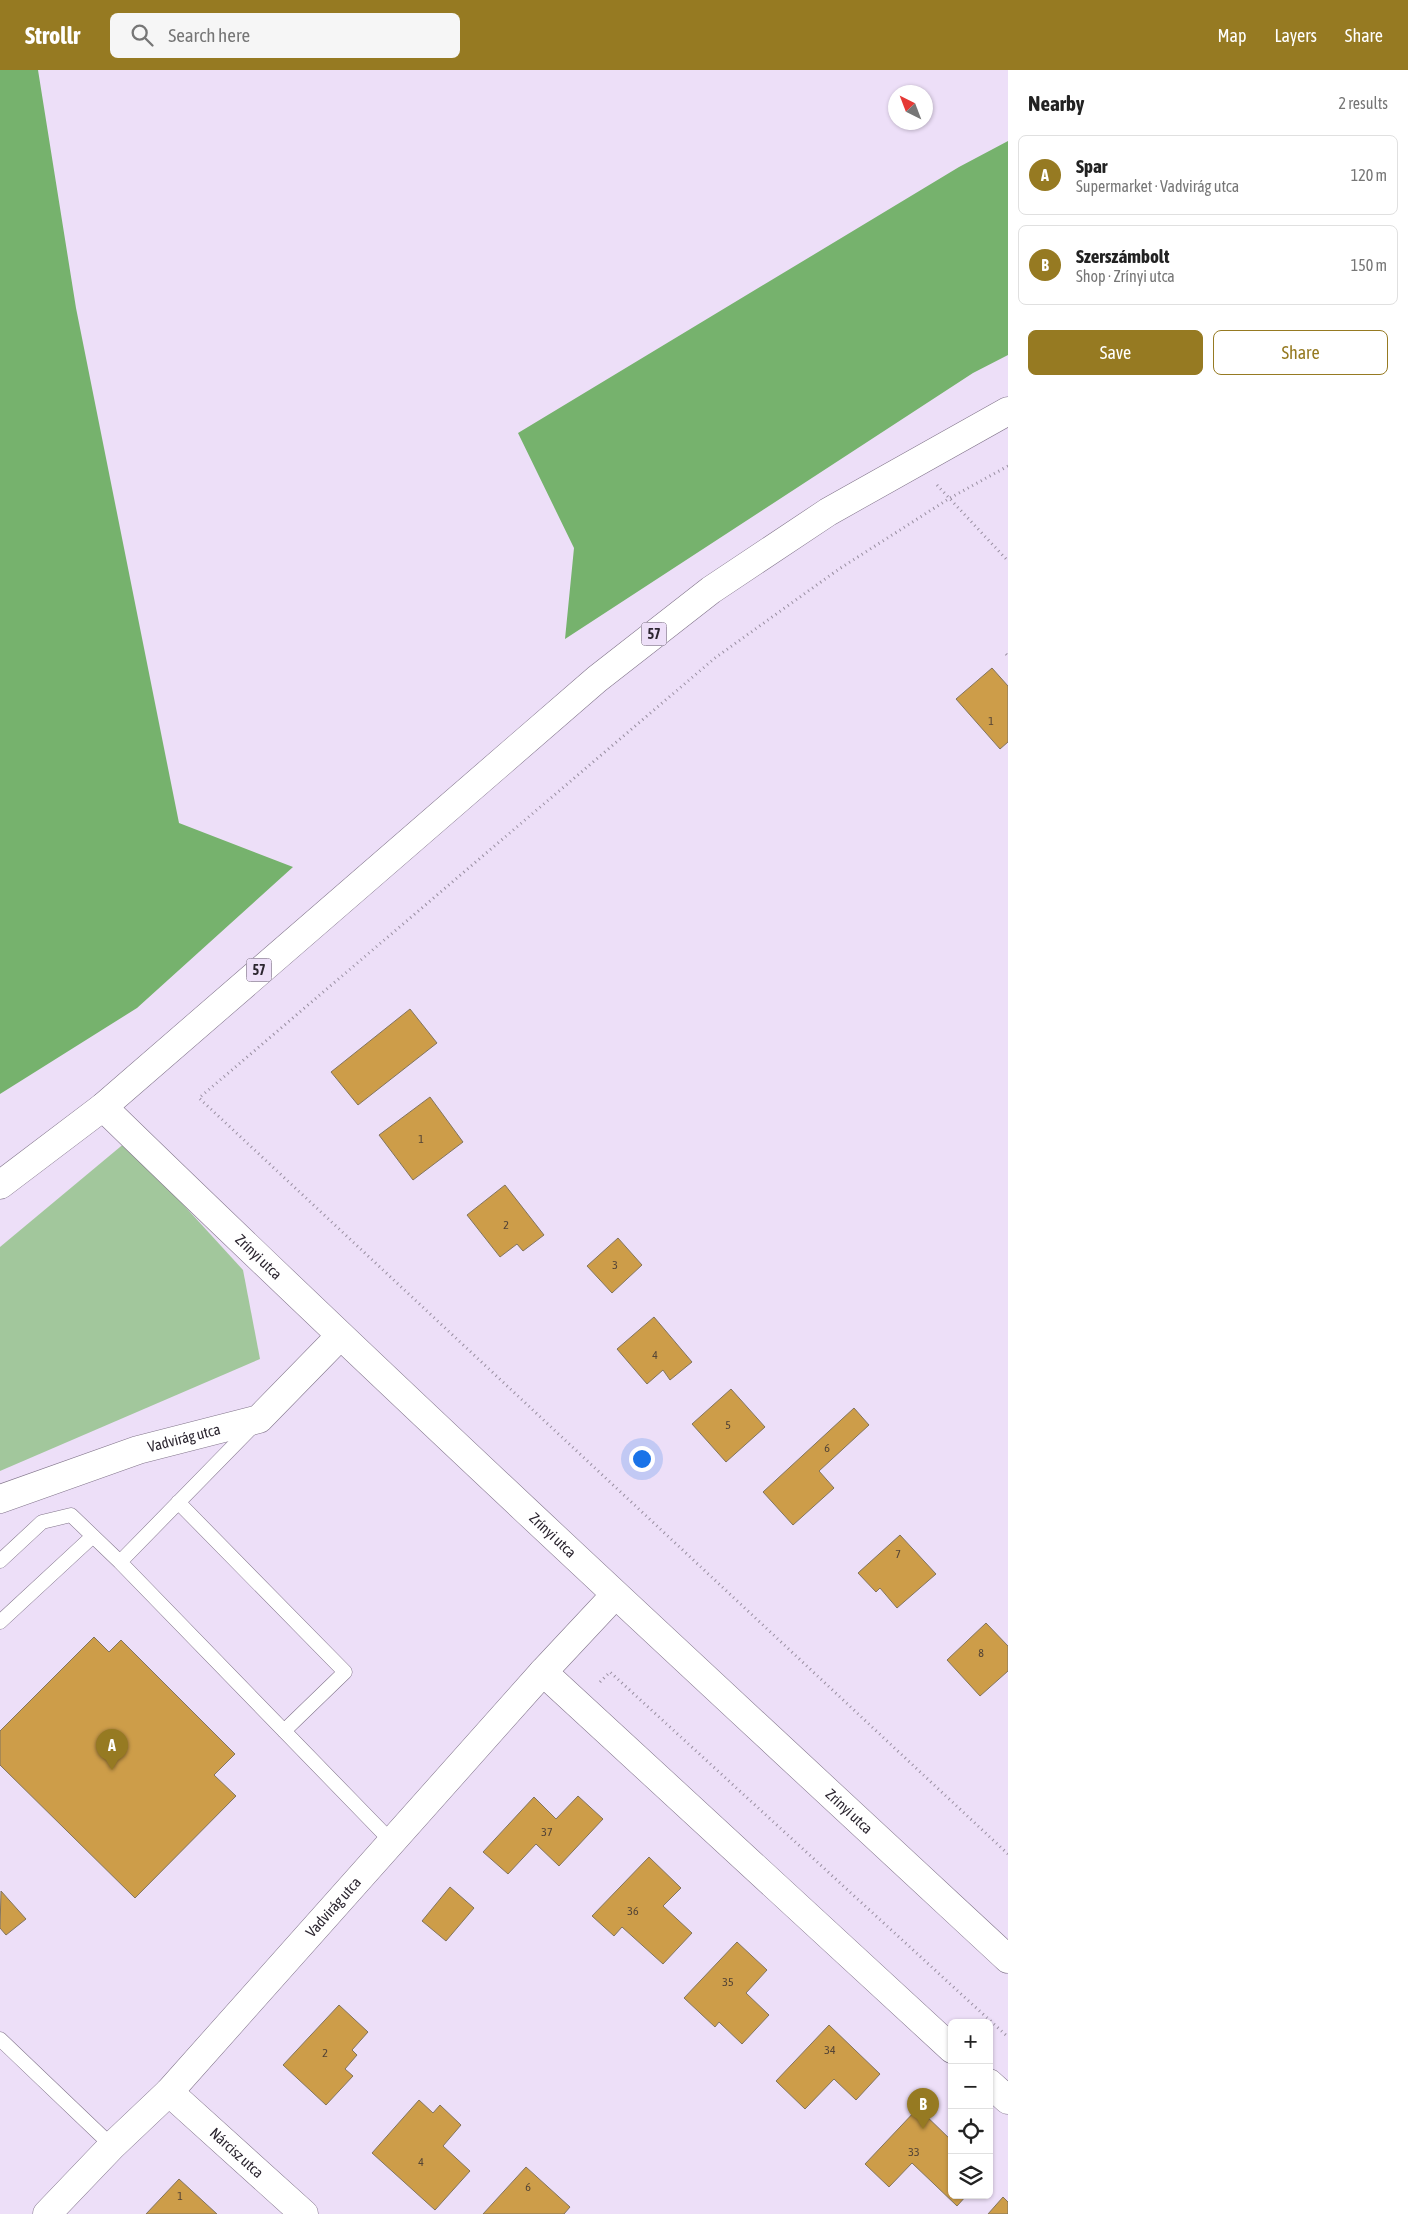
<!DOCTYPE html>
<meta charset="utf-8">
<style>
body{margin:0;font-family:"Asap Condensed",sans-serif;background:#f6f6f6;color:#222}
.controls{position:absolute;right:15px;bottom:15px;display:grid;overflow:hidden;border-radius:8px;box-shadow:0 1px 4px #0004}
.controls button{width:45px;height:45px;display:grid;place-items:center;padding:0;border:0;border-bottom:1px solid #e0e0e0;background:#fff;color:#222;font:25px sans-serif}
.compass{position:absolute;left:888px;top:15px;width:45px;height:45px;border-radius:50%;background:#fff;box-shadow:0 1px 4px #0004;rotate:318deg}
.you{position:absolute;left:641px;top:1388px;width:18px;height:18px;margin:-12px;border:4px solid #fff;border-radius:50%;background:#1a73e8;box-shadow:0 0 0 8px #1a73e833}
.badge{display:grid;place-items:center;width:32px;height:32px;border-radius:50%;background:#967a22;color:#fff;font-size:16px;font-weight:700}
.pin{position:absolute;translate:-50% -41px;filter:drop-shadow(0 1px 2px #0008)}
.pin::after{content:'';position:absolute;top:26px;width:18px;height:15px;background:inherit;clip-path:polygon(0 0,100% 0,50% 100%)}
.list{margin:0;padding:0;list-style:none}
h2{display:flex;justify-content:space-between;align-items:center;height:65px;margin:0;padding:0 20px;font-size:21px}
h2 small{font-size:16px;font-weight:400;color:#767676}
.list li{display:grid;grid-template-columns:32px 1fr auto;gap:15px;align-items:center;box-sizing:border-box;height:80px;margin:0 10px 10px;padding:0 10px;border:1px solid #e0e0e0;border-radius:8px}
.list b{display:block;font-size:19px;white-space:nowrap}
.list p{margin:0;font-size:16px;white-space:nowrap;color:#767676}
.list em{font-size:16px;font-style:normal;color:#767676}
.actions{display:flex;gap:10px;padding:15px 20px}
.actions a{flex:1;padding:11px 0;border:1px solid #967a22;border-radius:8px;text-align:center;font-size:18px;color:#967a22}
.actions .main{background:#967a22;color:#fff}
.icon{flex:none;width:28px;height:28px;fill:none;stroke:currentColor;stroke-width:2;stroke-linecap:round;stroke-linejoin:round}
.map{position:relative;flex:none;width:1008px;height:2144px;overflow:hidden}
header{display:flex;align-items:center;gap:30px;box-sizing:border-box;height:70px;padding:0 25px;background:#967a22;color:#fff}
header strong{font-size:24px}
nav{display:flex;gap:28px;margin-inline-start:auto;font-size:18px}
.search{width:350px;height:45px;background:#f6f6f6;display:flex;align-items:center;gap:12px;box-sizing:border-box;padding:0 18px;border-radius:8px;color:#767676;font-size:19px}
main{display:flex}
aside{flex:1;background:#fff}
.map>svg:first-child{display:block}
</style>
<header>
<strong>Strollr</strong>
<div class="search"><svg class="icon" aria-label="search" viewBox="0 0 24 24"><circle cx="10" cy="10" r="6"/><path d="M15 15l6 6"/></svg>Search here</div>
<nav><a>Map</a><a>Layers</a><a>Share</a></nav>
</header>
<main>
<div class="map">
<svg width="1008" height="2144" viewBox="0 0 1008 2144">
<rect width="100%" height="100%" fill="#eddff8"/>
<path fill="#a2c79c" d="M126,1072L243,1200L260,1289L0,1401V1177Z"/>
<path fill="#76b26d" d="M0,0H38L76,238L179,753L293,797L137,938L0,1024Z
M1008,71V285L973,303L565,569L574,478L518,363L959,97Z"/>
<path fill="#cd9d49" stroke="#82745e" d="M992,598L1008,616V672L1000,679L956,629Z
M410,939L437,973L358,1035L331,1002Z
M430,1027L463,1072L413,1110L379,1065Z
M505,1115L544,1165L523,1181L517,1174L500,1187L467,1145Z
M618,1168L642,1195L612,1223L587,1196Z
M654,1247L692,1292L670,1310L663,1300L647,1314L617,1279Z
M731,1319L765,1357L726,1392L692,1354Z
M854,1338L869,1355L819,1401L834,1418L793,1455L763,1422Z
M900,1465L936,1504L897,1538L880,1518L876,1522L858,1503Z
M986,1553L1008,1576V1601L980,1626L947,1590Z
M94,1567L109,1582L121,1570L235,1684L214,1705L236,1726L135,1828L0,1695V1661Z
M578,1726L603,1749L559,1796L536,1774L508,1804L483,1782L534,1727L556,1749Z
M649,1787L681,1818L663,1836L692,1863L663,1894L622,1857L614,1866L592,1846Z
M450,1817L474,1838L446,1871L422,1851Z
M1,1821L26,1849L6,1865L0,1858Z
M737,1872L767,1900L746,1923L769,1945L742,1974L719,1952L715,1957L684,1928Z
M339,1935L368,1962L352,1980L357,1985L345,1999L353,2006L326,2035L283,1995Z
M829,1955L880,2004L856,2030L834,2009L805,2039L776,2011Z
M419,2030L433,2043L440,2035L461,2055L443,2076L470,2101L435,2140L372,2083Z
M918,2038L952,2071V2125H967L957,2136L912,2093L889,2117L865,2094Z
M526,2097L570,2137L564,2144H483Z
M179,2109L217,2144H146Z
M1003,2127L1008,2132V2144H988Z"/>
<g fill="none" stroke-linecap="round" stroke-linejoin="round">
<defs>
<path id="service" d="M254,1355L120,1492L392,1772
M178,1432L345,1602L284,1661
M0,1491L42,1452L71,1445L120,1492
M0,1552L93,1466
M0,1969L112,2076"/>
<g id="minor">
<path id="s1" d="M0,1429L138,1380L259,1349L340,1266"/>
<path d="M543,1602L952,1979"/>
<path d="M989,2013L1008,2030"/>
<path id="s2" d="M169,2022L304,2144"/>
<path id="s3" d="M47,2144L112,2076L169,2022L543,1602L615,1525"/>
</g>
<g id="secondary">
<path id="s4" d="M103,1037C400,1326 704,1607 1008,1889"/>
</g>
<path id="primary" d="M0,1115L103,1037L597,609L711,520L828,442L1008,341"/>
</defs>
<use href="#service" stroke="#82758b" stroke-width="15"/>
<use href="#minor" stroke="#82758b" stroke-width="29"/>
<use href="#secondary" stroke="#82758b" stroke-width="29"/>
<use href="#primary" stroke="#82758b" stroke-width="29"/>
<path stroke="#998fa1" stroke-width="3" stroke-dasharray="1 4" stroke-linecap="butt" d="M1008,396L950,428L839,499L715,588L199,1028L1008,1784
M937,415L1008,491
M1006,584L1008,586
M600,1612L610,1602L1008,1967"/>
<use href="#service" stroke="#fff" stroke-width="14"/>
<use href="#minor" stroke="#fff" stroke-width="28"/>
<use href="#secondary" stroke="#fff" stroke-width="28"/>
<use href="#primary" stroke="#fff" stroke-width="28"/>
</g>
<g text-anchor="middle" stroke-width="4" stroke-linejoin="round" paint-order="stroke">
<g font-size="12" fill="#544436">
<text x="991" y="655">1</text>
<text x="421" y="1073">1</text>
<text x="506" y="1159">2</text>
<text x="615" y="1199">3</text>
<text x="655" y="1289">4</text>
<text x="728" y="1359">5</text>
<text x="827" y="1382">6</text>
<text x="898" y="1488">7</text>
<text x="981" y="1587">8</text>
<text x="547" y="1766">37</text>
<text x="633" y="1845">36</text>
<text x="728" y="1916">35</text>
<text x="830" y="1984">34</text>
<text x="325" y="1987">2</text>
<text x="914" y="2086">33</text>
<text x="421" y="2096">4</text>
<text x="528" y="2121">6</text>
<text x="180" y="2130">1</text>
</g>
<g fill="#eddff8" stroke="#665e6c" stroke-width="1">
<rect x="641.5" y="552.5" width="25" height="23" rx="4"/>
<rect x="246.5" y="888.5" width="25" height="23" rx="4"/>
</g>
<g font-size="14" font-weight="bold" fill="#2c2630">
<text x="654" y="569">57</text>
<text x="259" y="905">57</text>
</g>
<g font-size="15" fill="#2c2630" stroke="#eddff8">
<text dy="5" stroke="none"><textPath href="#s4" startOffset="216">Zrínyi utca</textPath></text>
<text dy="5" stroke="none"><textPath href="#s1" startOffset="194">Vadvirág utca</textPath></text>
<text dy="5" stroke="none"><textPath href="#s4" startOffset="621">Zrínyi utca</textPath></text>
<text dy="5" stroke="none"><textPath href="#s4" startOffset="1026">Zrínyi utca</textPath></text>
<text dy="5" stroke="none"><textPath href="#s3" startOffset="420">Vadvirág utca</textPath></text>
<text dy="5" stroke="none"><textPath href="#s2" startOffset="91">Nárcisz utca</textPath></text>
</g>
</g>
</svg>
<div class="controls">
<button>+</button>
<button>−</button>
<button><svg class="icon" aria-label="locate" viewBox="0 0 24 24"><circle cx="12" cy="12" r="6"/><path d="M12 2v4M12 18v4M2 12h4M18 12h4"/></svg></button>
<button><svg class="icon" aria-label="layers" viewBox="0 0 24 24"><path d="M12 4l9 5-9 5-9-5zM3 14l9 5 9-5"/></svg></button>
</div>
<svg class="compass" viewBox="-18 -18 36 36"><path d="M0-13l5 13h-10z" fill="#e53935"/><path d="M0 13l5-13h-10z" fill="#767676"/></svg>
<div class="you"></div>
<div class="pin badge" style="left:112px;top:1700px">A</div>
<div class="pin badge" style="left:923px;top:2059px">B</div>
</div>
<aside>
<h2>Nearby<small>2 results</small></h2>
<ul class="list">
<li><span class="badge">A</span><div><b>Spar</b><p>Supermarket · Vadvirág utca</p></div><em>120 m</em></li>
<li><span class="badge">B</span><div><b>Szerszámbolt</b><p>Shop · Zrínyi utca</p></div><em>150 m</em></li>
</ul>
<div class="actions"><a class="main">Save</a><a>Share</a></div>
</aside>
</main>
